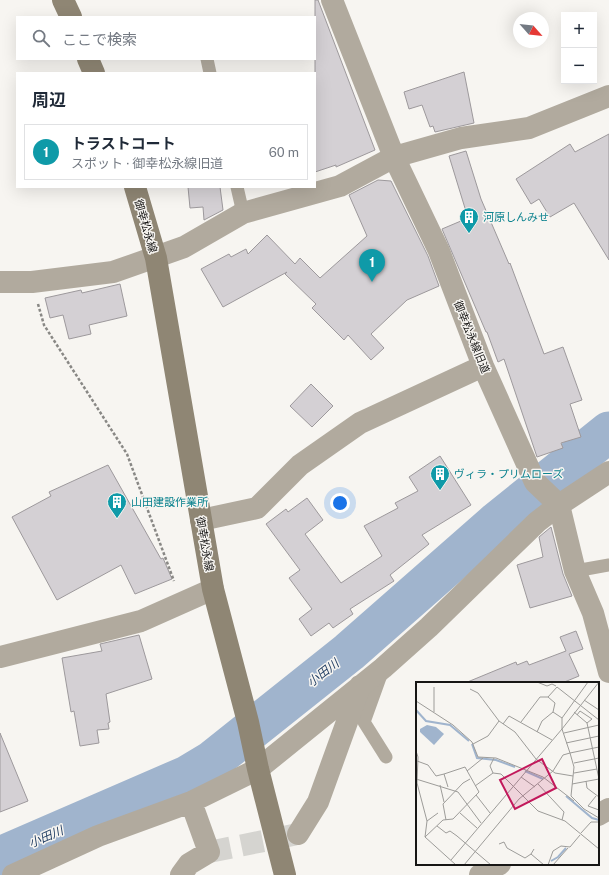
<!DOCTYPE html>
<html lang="ja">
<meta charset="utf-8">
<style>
body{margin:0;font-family:"Public Sans","Noto Sans JP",sans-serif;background:#f2f2f3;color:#1f2937}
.controls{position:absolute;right:12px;top:12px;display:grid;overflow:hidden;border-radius:0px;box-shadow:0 4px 16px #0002}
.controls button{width:36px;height:36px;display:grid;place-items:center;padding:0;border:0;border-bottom:1px solid #e0e1e3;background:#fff;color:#1f2937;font:20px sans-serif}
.compass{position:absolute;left:513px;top:12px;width:36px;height:36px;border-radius:50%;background:#fff;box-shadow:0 4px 16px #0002;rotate:117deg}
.you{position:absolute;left:340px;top:503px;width:14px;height:14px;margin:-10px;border:3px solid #fff;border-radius:50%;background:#1a73e8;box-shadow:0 0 0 6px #1a73e833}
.badge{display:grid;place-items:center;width:26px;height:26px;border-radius:50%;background:#c74387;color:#fff;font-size:13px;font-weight:700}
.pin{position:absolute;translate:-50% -33px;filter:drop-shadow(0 1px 2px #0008)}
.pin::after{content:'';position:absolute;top:21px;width:14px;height:12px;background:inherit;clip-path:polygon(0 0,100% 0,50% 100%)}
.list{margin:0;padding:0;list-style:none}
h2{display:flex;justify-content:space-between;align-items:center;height:52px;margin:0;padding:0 16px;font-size:17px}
h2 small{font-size:13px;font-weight:400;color:#747a83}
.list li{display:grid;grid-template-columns:26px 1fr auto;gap:12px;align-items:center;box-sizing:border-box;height:56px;margin:0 8px 8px;padding:0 8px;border:1px solid #e0e1e3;border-radius:0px}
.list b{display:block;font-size:15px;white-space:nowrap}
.list p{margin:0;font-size:13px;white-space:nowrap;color:#747a83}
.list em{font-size:13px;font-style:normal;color:#747a83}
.icon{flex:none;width:22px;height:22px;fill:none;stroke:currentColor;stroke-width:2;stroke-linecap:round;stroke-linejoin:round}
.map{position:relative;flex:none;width:609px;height:875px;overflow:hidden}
.search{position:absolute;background:#fff;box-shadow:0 4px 16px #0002;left:16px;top:16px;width:300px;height:44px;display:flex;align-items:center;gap:10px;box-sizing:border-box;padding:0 14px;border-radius:0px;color:#747a83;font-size:15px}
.panel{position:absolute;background:#fff;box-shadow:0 4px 16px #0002;left:16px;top:72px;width:300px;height:116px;border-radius:0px}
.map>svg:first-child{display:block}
</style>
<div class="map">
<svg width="609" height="875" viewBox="0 0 609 875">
<rect width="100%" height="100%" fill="#f7f5f1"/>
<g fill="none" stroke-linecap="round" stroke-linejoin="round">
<path stroke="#a0b4cd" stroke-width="41" d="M0,857L187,776L212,761L349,652L497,522L609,432"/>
</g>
<path fill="#d4d0d4" stroke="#9d999c" d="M315,0H318L375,150L336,167V165L315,172Z
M464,72L474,123L435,132L433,126L430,127L422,105L409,109L404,92Z
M609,134V260L574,203L550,217L539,199L531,204L516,179L570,144L575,152Z
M466,151L481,199L509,264L510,263L544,354L563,347L582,400L570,404L581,437L561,443L563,448L537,457L504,359L498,362L487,332H486L442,229L468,218L449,156Z
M378,180L391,181L428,256L439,286L407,300L371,334L384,348L371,360L348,335L344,340L312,308L316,304L285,274L287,272L223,307L201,269L229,254L231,257L246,249L248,254L267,235L295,264L300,258L320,278L367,236L349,195Z
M188,187H220L223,210L204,220L203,207L190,208Z
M120,284L127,316L89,325L91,334L69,339L63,315L50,318L45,298L81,290L82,293Z
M311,384L333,406L312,427L290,406Z
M440,456L471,505L422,535L429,544L390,575L394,581L350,609L353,614L333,628L329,623L311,636L299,619L312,609L289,578L300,570L266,524L286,509L288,512L307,498L323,520L305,534L341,583L382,556L364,526L398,508L395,503L418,491L409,477Z
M108,465L161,559L163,558L172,579L135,594L121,565L57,600L12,517L51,496L49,492Z
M551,527L563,574L572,596L530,608L517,565L543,557L539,537Z
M576,631L583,649L569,654L579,676L562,683H465L516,662L517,665L527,661L529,665L566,651L560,637Z
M139,635L152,679L106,694L110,722L108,723L109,729L97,730L99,743L80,746L74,711L71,712L62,658L102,651L100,644Z
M0,733L28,801L0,812Z"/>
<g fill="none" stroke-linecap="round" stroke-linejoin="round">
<path stroke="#d5d4d0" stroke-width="22" stroke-dasharray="22 11" stroke-linecap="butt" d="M209,852L298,834"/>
<path stroke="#898885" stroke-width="2.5" stroke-dasharray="3 2" stroke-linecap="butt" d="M38,304L44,325L127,454L174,581"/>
<path stroke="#b1aa9e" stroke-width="13" d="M207,59L210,73
M237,187L243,213
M575,571L609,565
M382,672L364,722L386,757"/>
<path stroke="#b1aa9e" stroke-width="22" d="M332,0L394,157L439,251L483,366L535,482L559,505L575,571L593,613L609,672
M0,282H32L113,272L184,247L243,213L340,186L394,157L461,138L529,128L609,96
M201,520L257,508L300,465L360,423L483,366
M0,657L141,621L213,589
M598,815L609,809
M298,834L318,802L360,686
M13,875L98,836L191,802L258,769L383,668L429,627L537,522L559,505L609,472
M181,875L189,864L209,852L191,802
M480,875L500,864"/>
<path stroke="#8f8674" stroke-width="22" d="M63,0L71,17
M88,59L94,73
M135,187L156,258L213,589L248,722L258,769L285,875"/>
</g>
<defs>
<symbol id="building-pin" viewBox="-11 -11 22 30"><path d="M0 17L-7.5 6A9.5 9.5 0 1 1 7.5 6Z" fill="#0f9aa8" stroke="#f7f5f1"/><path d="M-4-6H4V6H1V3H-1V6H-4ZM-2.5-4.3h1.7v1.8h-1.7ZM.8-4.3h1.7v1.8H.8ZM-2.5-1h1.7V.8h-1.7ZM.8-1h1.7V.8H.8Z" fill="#fff"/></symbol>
</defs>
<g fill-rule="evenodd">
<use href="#building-pin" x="458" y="206" width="22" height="30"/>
<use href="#building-pin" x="429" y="463" width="22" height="30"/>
<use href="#building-pin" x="106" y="491" width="22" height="30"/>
</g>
<g text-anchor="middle" stroke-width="3" stroke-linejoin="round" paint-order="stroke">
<g font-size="11" fill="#0d838f" stroke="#f7f5f1" text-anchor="start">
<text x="483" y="221">河原しんみせ</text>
<text x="454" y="478">ヴィラ・プリムローズ</text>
<text x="131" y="506">山田建設作業所</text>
</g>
<g font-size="11" fill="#171615" stroke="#f7f5f1">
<text transform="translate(146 226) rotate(74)" y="4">御幸松永線</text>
<text transform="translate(472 337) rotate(68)" y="4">御幸松永線旧道</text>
<text transform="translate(205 544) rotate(80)" y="4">御幸松永線</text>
</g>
<g font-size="12" font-style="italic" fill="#244065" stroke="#f7f5f1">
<text transform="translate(323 673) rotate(-38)" y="4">小田川</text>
<text transform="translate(46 837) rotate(-23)" y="4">小田川</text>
</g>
</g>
<g transform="translate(416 682)">
<rect width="183" height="183" fill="#f7f5f1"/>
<path d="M11,43L20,45L28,52L18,63L4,50V47Z" fill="#a0b4cd"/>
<path fill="none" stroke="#a0b4cd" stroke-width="2" d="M0,28L10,39L34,43L53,59M56,62L61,76L80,78L99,85M109,89L127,97M150,114L176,136L183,138M135,179L142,175L150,166"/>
<path fill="none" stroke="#9d9c99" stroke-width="1" d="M121,0L131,4L136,2L140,4M18,5V30M54,7L62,11L83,39M132,15L139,21L137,30L146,36M168,18L183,28M0,19L37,43L56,60L62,75L80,76L127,95L158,119M158,30L171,41L183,97M161,33L164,29L176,37L171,41M105,40L124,15H132L141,5L183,38M87,42L93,34L136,58M121,50L126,39L137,30M148,51L183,43M150,61L183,54M57,62L72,54L83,39L99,50L120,77L139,91L157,94M183,65L154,71L158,85L155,114L168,127L183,136M0,69L2,75L1,101L11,139L9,155L40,183M1,79L12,83L20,94L28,92M158,81L183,76M51,89L67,76M77,91L74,84L78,76M158,91L181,87M105,95L119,105M0,97L42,110L65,141M170,99L171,106L183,115M122,102L148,130L146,138M156,102L183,97M24,103L28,120M59,104L77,91L85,92L122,129L149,139L183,167M60,113L74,131M180,114L172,124L183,128M44,131L61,146M30,138L27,122L47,101L54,97M11,139L22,131M21,144L30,151L34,149L41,154L75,183M165,151L175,140H183M9,155L27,138L37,137L63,110L49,85L28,92L32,105M83,162L88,160L91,166L109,176L115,172M118,167L115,172L128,183M35,178L146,47V36L172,0M48,183L103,117L137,89L147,73L154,71L146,47L183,0M132,183L137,169L145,164L154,165L164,153M137,183L152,166"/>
<path fill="#c2185b" fill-opacity="0.15" stroke="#c2185b" stroke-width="2" d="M126,77L140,106L99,127L84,98Z"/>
<rect width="183" height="183" fill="none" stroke="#171615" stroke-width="2"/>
</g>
</svg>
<div class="controls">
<button>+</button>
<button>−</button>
</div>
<svg class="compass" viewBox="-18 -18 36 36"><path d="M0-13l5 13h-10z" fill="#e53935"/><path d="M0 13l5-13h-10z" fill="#747a83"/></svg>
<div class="you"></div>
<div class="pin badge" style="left:372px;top:282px;background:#0f9aa8">1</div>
<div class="search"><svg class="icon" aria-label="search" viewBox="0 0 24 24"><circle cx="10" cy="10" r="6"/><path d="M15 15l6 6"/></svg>ここで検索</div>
<section class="panel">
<h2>周辺<small></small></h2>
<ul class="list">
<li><span class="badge" style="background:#0f9aa8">1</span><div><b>トラストコート</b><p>スポット · 御幸松永線旧道</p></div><em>60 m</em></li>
</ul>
</section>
</div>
